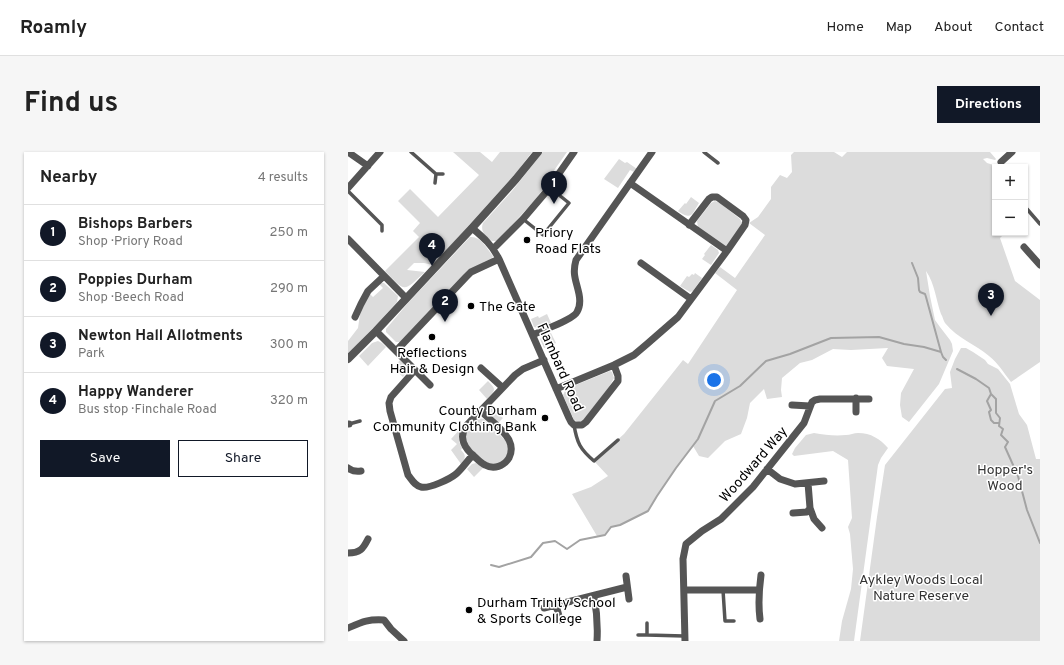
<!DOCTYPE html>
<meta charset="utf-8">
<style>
body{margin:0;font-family:Overpass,sans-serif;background:#f6f6f6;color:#222}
.controls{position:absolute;right:12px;top:12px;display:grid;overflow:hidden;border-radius:0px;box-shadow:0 1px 3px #0004}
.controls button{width:36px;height:36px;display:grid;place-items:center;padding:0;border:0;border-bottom:1px solid #e0e0e0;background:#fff;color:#222;font:20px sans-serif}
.you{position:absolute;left:366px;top:228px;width:14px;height:14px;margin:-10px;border:3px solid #fff;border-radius:50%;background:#1a73e8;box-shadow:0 0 0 6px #1a73e833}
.badge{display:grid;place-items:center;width:26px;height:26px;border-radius:50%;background:#111827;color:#fff;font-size:13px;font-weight:700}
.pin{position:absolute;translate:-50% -33px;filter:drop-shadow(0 1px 2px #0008)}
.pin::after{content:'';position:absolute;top:21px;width:14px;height:12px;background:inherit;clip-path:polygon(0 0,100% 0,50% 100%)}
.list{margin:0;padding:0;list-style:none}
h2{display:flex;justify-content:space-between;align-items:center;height:52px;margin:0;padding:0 16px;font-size:17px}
h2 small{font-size:13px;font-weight:400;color:#767676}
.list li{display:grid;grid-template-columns:26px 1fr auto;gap:12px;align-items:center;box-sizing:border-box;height:56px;padding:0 16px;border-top:1px solid #e0e0e0}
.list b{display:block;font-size:15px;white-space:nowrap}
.list p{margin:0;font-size:13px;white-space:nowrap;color:#767676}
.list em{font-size:13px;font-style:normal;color:#767676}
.actions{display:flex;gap:8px;padding:12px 16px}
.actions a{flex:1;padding:9px 0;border:1px solid #111827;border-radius:0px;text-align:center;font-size:14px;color:#111827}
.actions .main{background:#111827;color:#fff}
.map{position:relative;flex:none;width:692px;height:489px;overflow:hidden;border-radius:0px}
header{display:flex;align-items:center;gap:24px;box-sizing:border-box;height:56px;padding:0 20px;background:#fff;border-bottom:1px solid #e0e0e0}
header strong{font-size:19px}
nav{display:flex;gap:22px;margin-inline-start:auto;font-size:14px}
.intro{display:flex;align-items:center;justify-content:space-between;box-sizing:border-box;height:96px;padding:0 24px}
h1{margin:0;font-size:28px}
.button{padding:10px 18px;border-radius:0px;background:#111827;color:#fff;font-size:14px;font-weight:700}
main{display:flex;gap:24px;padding:0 24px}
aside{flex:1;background:#fff;border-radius:0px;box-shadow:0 1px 3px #0004}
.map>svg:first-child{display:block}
</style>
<header>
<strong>Roamly</strong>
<nav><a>Home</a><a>Map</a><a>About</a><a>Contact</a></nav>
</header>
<div class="intro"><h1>Find us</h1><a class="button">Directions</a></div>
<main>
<aside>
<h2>Nearby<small>4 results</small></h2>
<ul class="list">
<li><span class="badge">1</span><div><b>Bishops Barbers</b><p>Shop · Priory Road</p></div><em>250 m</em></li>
<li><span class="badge">2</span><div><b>Poppies Durham</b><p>Shop · Beech Road</p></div><em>290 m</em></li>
<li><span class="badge">3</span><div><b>Newton Hall Allotments</b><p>Park</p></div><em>300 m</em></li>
<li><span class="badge">4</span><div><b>Happy Wanderer</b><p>Bus stop · Finchale Road</p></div><em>320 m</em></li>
</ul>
<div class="actions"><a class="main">Save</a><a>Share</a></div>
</aside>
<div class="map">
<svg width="692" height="489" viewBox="0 0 692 489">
<rect width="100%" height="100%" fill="#fff"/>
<path fill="#dcdcdc" d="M105,0H132L144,10L152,0H184L168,21L85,113L76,111H66L59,118L77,120C55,140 58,141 37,119L71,85L65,79L72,71L50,49L62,37L90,65L131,23Z
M195,0H219L205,20L207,22L186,49L152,86L149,89H144C137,84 132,79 135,71L164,39Z
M446,0H486L494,5L499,0H642L648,7L647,8L639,6L635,7L639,11L649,14L651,12L653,15H647V81H657L652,86L667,129L692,148V210L663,230C656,221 650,211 641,204C627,192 610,187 597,171C595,168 595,165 593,162C588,148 587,132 578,119L582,144L587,168L592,175L602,188L604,192L605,199L591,232L561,270L554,265L552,253L553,241L566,217L539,214L534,206L540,196L503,198L485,197L464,208L452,211L434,226L433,238L434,245L419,247L416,237L402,251L399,266L393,282L377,289L360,306L351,304L345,294L328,316L309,344L300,359L272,373L263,375L257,383L249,384L224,342L243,335L260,324L246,309L276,282L335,208L340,212L389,138L367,121L372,115L387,126L417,83L401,71L410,65L423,47V35L432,23L439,26L444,20L443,3Z
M271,7L277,11L279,10L289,17L286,20L282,18L270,36L256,27Z
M343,45L351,51C344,62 344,69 330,59L337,51L338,52Z
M367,49L372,51L392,67L394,71L393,76L378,95L350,76L349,69L363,51Z
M122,85C133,84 139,97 145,104L144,107L135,112L52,190H48L38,180V177L60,151Z
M363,93L370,98L371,101L363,113L354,107L357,103L356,102Z
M347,121L354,126L345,139L342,140L332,134L339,124L341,125L344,122L346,123Z
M32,131H36L50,144L49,150L30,171L0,202V189L10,176L12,162L22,142L25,145L35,136L31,132Z
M199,162L203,171L190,176L186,175L183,167L190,164L191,166Z
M203,181L208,191L196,196L192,187L195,184Z
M30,189L34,191L38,195L20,214L11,204L24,191Z
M613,196H618L625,200L637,208L640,212L650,217L662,232L671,262L679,273L688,307H692V489H512L529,365L537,313L597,237L604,236L602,220L607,207Z
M52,208L59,215L60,218L55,225L45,216Z
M262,219L264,220L266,226L261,235L235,269L231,270L226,268L215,243L218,237Z
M140,229C149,238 147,238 139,247L131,238Z
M143,255L155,266L149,272L139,260L140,258Z
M131,266L136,267L158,289L160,292L161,300L155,310L148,313L139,312L119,294L117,283L121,275Z
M113,276C110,284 110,289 114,296L113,298C119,304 117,306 113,312L103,298L109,292L103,287Z
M466,281C477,283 487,284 498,283C502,283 506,281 510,281C523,281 532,287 540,296L533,306L530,313L506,489H491L494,469L503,437L505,417L502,382L500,375L504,366L500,308L485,299L446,304L444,302L447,296L458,283Z
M128,311L135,316L126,325L119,317L124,312Z"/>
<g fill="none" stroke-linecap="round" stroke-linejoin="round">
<path stroke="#a3a3a3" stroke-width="2" d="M564,111L570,126L571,138L572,140L577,142L578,145L593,200
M609,217L628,227L641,236L643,242L648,247V261L652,266L651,274L655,277L653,283L660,290L657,295L670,324L679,358L692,391
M643,242L639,249L643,258L641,260L643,268L646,271H651
M143,413L151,415L183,405L195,391L207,389L219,397L232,388L257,383L263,375L272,373L300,359L309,344L328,316L350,287L367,249L392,234L418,209L442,202L483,186L531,185L556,192L576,195L593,200L595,205L598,208"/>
<path stroke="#555" stroke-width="3.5" d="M63,0L88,22L87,31
M356,0L370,11
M88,22H95
M0,39L34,73V79
M679,57L692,72
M175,67L195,83L221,51L201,35
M1,272L12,269
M226,273C229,291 232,297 246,309L270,288
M375,438L377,469H386
M299,471V483L336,484
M290,483H299"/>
<path stroke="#555" stroke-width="7" d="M0,0L20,14
M653,10L664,0
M282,31L379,99L397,73L398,68L395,64L369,45H364L361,47L341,73
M0,36L32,0
M124,76C136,86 144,93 151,107L221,266L223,270L226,273H234L238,270L270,229V224L266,213
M0,87L58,146
M676,95L692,113
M146,96L175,67L198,40L226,0
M293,111L343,147
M7,165L13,152L20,139L36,124
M28,179L82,233
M185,183C194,178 225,168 229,160C232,155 232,147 231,142C228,128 224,122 228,108L304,0
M48,199L118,125L123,120L151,107
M133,216L154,235
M67,218L43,245L41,251L42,259L60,323C64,328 67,334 73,335C81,337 102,327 108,322C114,317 119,309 125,303
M208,237L266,213L286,203L299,192L330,165L379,99
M444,253L462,254
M133,259C142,268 155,277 161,288C164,294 164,300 161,306C156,314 146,318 137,313C133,311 130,308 127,305C117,297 110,286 118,274L167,223L175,217L196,208
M508,260V246
M0,272H1
M0,316C4,319 7,320 13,319
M419,317L432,327L447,332L476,329
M462,356L466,367L474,376
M445,361L459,360L462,356L460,331
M0,401C12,401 15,397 20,387
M278,424L281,447
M336,438H411
M246,444C249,460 250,472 249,489
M208,453L212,468
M196,456L279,435
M412,467C410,452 411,438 413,423
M0,476C14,470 20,467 36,468L43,477L56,489
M337,489L335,407L338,392L354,379L373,367L405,335L456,271L464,250L467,248L472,247H521"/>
<path stroke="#555" stroke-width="8" d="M0,207L28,179L124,76L168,27L190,0"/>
</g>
<g fill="#000" stroke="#fff" stroke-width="1.5">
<circle cx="179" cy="88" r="4"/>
<circle cx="123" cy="154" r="4"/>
<circle cx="84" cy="185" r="4"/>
<circle cx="197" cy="266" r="4"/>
<circle cx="121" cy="458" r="4"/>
</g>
<g text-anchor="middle" stroke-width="3" stroke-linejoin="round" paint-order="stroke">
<g font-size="14" fill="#000" stroke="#fff" text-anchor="start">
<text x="187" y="85">Priory<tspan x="187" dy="16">Road Flats</tspan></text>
<text x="131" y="159">The Gate</text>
<text x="84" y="205" text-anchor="middle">Reflections<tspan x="84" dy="16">Hair &amp; Design</tspan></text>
<text x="189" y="263" text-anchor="end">County Durham<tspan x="189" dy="16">Community Clothing Bank</tspan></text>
<text x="129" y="455">Durham Trinity School<tspan x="129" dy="16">&amp; Sports College</tspan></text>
</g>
<g font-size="14" fill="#000" stroke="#fff">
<text transform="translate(213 215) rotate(66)" y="5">Flambard Road</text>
<text transform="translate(405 312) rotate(-49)" y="5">Woodward Way</text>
</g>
<g font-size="14" fill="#333" stroke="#fff">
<text x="657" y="322">Hopper's<tspan x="657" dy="16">Wood</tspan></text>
<text x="573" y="432">Aykley Woods Local<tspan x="573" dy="16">Nature Reserve</tspan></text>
</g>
</g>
</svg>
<div class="controls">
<button>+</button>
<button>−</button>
</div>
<div class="you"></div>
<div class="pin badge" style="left:206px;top:52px">1</div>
<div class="pin badge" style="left:97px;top:170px">2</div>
<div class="pin badge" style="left:643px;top:164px">3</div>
<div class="pin badge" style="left:84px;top:114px">4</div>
</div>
</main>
